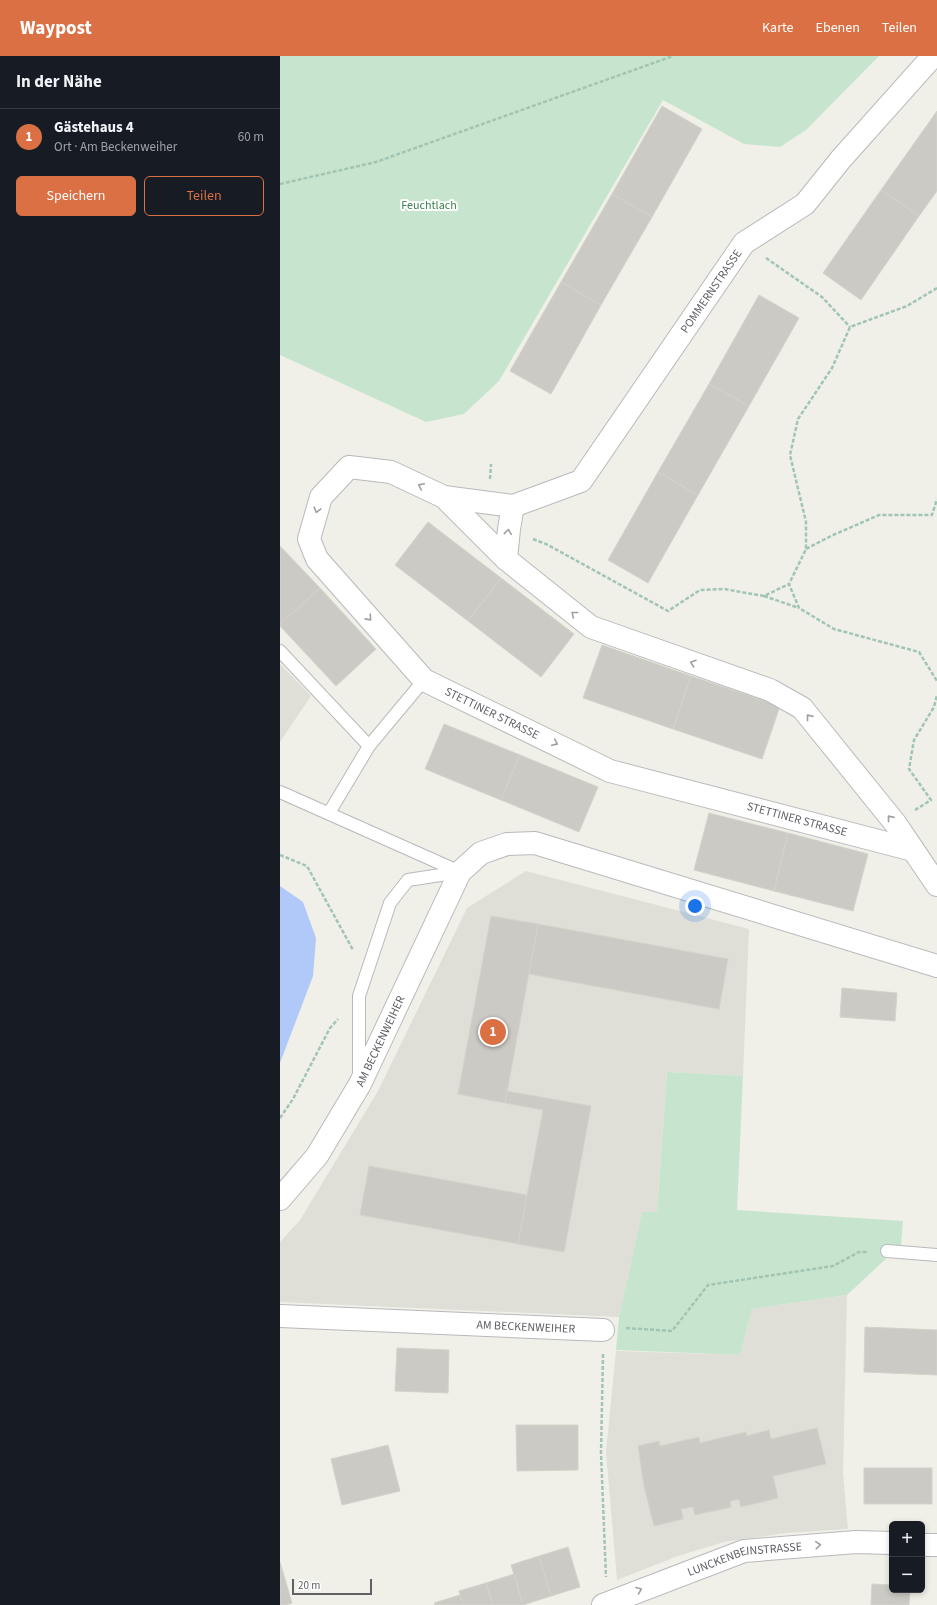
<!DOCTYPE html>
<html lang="de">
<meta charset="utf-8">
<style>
body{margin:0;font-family:"Source Sans 3",sans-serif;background:#242831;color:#f1f3f6}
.controls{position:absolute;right:12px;bottom:12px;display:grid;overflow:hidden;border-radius:6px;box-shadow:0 2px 6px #0003}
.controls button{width:36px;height:36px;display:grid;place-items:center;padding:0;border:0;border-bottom:1px solid #363941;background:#171b24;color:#f1f3f6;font:20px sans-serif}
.scale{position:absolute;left:12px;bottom:10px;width:80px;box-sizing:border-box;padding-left:4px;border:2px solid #5f6167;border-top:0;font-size:11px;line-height:14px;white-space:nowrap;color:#5f6167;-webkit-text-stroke:3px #fff;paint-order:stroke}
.you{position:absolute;left:415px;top:850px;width:14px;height:14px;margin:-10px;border:3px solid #fff;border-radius:50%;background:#1a73e8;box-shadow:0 0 0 6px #1a73e833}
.badge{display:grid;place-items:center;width:26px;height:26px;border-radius:50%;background:#da7044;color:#fff;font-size:13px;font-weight:700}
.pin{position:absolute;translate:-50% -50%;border:2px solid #fff;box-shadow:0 1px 4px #0006}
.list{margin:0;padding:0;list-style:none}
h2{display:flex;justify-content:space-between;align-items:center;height:52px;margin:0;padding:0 16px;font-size:17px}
h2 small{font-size:13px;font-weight:400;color:#9ea1a6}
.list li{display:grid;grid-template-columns:26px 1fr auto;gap:12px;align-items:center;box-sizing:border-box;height:56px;padding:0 16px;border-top:1px solid #363941}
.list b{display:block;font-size:15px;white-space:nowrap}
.list p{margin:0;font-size:13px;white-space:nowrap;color:#9ea1a6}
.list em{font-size:13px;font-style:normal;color:#9ea1a6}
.actions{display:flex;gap:8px;padding:12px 16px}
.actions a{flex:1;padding:9px 0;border:1px solid #da7044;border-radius:6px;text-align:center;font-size:14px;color:#da7044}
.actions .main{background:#da7044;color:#fff}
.map{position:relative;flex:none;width:657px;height:1549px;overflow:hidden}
header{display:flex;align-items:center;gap:24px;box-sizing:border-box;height:56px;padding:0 20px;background:#da7044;color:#fff}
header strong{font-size:19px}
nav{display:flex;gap:22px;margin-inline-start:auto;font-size:14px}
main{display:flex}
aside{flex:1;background:#171b24}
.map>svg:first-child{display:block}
</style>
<header>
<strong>Waypost</strong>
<nav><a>Karte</a><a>Ebenen</a><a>Teilen</a></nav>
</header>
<main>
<aside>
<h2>In der Nähe<small></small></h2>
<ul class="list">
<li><span class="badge">1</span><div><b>Gästehaus 4</b><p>Ort · Am Beckenweiher</p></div><em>60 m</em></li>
</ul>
<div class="actions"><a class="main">Speichern</a><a>Teilen</a></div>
</aside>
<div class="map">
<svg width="657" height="1549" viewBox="0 0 657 1549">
<rect width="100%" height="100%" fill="#f0f0e8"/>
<path fill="#e0dfd7" d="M0,608L31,640L0,686Z
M246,815L469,873L463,1020L387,1016L377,1156H362L339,1261L0,1246V1186L20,1164L98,1035L187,852Z
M567,1239L563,1417L568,1473L506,1477L444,1486L398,1500L337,1524L326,1396L336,1295L460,1299L472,1253Z"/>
<path fill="#c7e5ce" d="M0,0H599L526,74L500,91L464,88L383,44L219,325L184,358L146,366L0,299Z
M387,1016L463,1020L457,1154L623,1165L621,1189L567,1239L472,1253L460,1299L336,1294L339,1261L362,1156H377Z"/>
<path fill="#b1c9f8" d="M0,830L23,846L36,882L33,920L0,1007Z"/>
<path fill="#cccac5" stroke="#d4d3c7" d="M382,50L422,73L372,161L332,138Z
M657,55V135L639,160L601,134Z
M601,134L639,160L581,244L543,217Z
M332,138L372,161L321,249L281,226Z
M281,226L321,249L271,338L230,315Z
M479,239L519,262L469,350L429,328Z
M429,328L469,350L418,439L378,416Z
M378,416L418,439L368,527L328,504Z
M148,466L221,522L188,565L115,509Z
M0,490L40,532L0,568Z
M221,522L294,578L261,621L188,565Z
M40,532L96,593L56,630L0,570V568Z
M322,589L411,620L393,673L303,642Z
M411,620L500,650L482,703L393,673Z
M164,668L240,699L221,744L145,713Z
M240,699L318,731L299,776L221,744Z
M429,757L508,777L494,835L414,814Z
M508,777L588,798L573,855L494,835Z
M211,860L258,868L225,1047L178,1038Z
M258,868L448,903L439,953L249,918Z
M562,932L617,937L615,965L560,961Z
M227,1035L311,1050L284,1196L238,1188L263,1054L225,1047Z
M89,1110L247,1139L238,1188L80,1159Z
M585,1271L657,1274V1319L584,1316Z
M117,1292L169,1294L168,1337L115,1335Z
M236,1369H298V1414L237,1415Z
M537,1372L546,1408L493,1420L498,1442L461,1451L459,1443L450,1445L451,1451L415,1459L413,1451L401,1453L403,1463L374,1470L364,1430L358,1390L379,1385L380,1390L419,1381L420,1387L466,1376L467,1380L489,1374L491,1383Z
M108,1389L120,1435L62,1449L51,1403Z
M584,1412H652V1448H584Z
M288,1491L300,1531L271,1540L259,1500Z
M259,1500L271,1540L243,1549L231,1509Z
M0,1506L12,1547L6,1549H0Z
M234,1518L243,1549H213L206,1527Z
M206,1527L213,1549H183L179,1535Z
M592,1528L612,1529V1534H630L629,1549H591Z
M180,1539L183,1549H155L154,1547Z"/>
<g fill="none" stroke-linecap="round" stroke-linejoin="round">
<defs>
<path id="service" d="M0,595L89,690L49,757
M89,690L144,624
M0,736L180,816
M79,1020V940L110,847L128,824L180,816
M607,1195L657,1199"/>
<g id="minor">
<path d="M164,441L226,503L311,571L490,634L522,652L615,767L657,829"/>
<path d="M226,503L229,473L233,450"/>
<path id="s1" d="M633,794L330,715L144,624L37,503L29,483L41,441L69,411L111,416L164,441L233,450L301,425L464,187L525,148L561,103L653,0"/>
<path id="s2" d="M0,1143L37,1100L80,1028L180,816L201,797L227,788L255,787L657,910"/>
<path id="s3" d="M0,1260L323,1274"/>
<path d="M642,1489H657"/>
<path id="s4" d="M323,1549L464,1495L576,1486L612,1487"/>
</g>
</defs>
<use href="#service" stroke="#b8b9bd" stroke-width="14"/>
<use href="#minor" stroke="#b8b9bd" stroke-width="24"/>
<path stroke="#a1c5b4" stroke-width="2.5" stroke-dasharray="4 2" stroke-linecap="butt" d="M0,128L96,106L393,0
M486,202L542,241L570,271
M657,232L627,250L570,271L552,312L518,363L510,399L526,466V493L509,528L519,552L554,573L639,596L657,625
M210,423L211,408
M253,483L268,489L388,555L420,534L444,533L484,540L509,528
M526,493L551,480L599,459H652L657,443
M484,540L519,552
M635,754L651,744L629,713L634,684L654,651L657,639
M0,799L27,810L73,894
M0,1062L13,1043L50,972L58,963
M346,1272L392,1275L428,1229L553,1210L579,1196H588
M323,1298L321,1397L326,1521"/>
<use href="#service" stroke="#fff" stroke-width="12"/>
<use href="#minor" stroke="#fff" stroke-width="22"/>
</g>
<defs><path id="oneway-chevron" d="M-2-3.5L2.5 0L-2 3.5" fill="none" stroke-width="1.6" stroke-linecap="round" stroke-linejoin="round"/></defs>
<g stroke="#9fa0a4">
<use href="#oneway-chevron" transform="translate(141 430) rotate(-154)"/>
<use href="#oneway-chevron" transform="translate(37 454) rotate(105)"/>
<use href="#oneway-chevron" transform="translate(228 476) rotate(-84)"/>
<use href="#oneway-chevron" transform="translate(294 558) rotate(-141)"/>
<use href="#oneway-chevron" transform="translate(89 562) rotate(48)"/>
<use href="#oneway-chevron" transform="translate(413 607) rotate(-161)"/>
<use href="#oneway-chevron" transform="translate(529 661) rotate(-129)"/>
<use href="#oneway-chevron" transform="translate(275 687) rotate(26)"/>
<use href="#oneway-chevron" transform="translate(610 762) rotate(-129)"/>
<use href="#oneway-chevron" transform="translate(538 1489) rotate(-5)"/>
<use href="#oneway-chevron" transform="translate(359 1534) rotate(-21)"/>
</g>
<g text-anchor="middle" stroke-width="4" stroke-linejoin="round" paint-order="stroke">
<g font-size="12" fill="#3d804f" stroke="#fff">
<text x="149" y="153">Feuchtlach</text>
</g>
<g font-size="12" fill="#5f6167" stroke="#fff">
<text dy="4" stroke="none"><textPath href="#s1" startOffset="1261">POMMERNSTRASSE</textPath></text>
<text transform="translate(212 657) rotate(26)" y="4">STETTINER STRASSE</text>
<text transform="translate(517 763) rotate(15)" y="4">STETTINER STRASSE</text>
<text dy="4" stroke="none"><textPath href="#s2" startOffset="188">AM BECKENWEIHER</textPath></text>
<text dy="4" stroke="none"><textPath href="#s3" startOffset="246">AM BECKENWEIHER</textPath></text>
<text dy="4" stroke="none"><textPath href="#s4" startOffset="150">LUNCKENBEINSTRASSE</textPath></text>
</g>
</g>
</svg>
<div class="controls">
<button>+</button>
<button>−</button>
</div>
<div class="scale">20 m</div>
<div class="you"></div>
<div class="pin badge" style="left:213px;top:976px">1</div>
</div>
</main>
